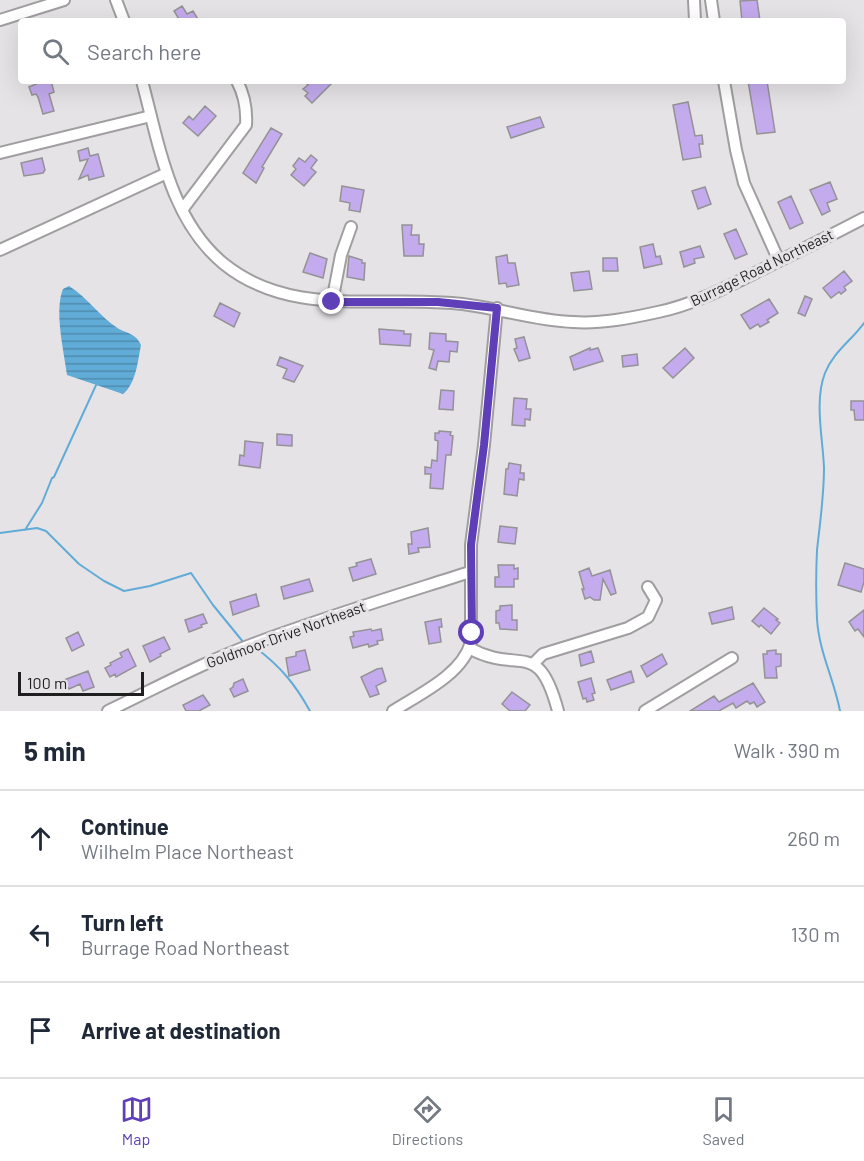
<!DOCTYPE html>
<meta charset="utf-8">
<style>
body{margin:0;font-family:Barlow,sans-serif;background:#f2f2f3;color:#1f2937}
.scale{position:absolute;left:18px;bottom:15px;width:126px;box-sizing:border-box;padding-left:6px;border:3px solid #1f1f1f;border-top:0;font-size:16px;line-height:21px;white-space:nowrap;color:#1f1f1f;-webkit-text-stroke:4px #e6e3e6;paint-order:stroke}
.stop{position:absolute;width:18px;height:18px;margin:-14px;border:4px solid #5f3fb7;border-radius:50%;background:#fff}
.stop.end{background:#5f3fb7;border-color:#fff;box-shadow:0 2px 6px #0008}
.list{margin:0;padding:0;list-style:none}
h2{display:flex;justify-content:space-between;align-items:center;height:78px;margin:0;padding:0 24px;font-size:26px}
h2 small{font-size:20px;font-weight:400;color:#747a83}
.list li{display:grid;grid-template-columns:39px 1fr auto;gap:18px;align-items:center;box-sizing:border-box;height:96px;padding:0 24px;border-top:2px solid #e0e1e3}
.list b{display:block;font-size:22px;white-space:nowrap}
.list p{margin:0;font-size:20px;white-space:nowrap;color:#747a83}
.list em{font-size:20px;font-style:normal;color:#747a83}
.icon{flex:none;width:33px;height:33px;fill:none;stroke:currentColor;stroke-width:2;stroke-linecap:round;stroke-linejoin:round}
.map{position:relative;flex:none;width:864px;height:711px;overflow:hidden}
.search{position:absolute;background:#fff;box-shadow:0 6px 24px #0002;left:18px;right:18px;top:18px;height:66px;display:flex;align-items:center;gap:15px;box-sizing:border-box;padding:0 21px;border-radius:6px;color:#747a83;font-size:22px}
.sheet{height:366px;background:#fff}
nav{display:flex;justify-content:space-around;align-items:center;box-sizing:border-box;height:84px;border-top:2px solid #e0e1e3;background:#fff;font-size:16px;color:#747a83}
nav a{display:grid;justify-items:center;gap:3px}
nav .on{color:#5f3fb7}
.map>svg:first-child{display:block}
</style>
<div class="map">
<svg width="864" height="711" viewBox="0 0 864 711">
<defs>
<pattern id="water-rules" width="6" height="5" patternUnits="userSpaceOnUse" patternTransform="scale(1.5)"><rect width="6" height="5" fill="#61acd7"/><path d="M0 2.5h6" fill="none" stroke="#4f8bae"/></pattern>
</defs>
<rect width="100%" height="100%" fill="#e6e3e6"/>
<path fill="url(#water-rules)" d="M69,286C88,298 100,317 119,329C129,334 136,334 141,345C138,360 136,384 123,394L67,375C64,351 54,311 63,289Z"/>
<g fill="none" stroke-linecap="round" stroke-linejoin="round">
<path stroke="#61acd7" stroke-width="2" d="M25,530L42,503L52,478L54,477L97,383
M0,533L37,528L46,531L79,564L104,581L124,591L150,586L191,573L213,605L244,643
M256,648C281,667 295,684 310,711
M840,711C834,679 819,652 817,619C816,598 816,571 817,550C820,523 824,496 824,468C823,439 814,401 825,373C833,352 852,340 864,323"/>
</g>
<path fill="#c4abee" stroke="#939295" stroke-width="1.5" d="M757,0L760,21L742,20L740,1Z
M182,6L187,14L193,11L199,21H176L179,19L174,11Z
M43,81H51L54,92L49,94L54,111L43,114L38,97L36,94L32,95L29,87Z
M304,81H328L331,84L312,103L305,96L308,93L303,89L308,85Z
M748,81H767L775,132L757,134Z
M688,102L695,136L702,135L703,144H699L701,157L683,160L673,105Z
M205,106L216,116L198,136L183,123L189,116L193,120Z
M540,117L544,127L511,138L507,127Z
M271,128L282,134L262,167L264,168L256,183L243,173Z
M88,148L90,156L98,154L104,176L89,180L88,175L79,179L88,159L80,161L78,151Z
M311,155L317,160L311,168L316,172L304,186L291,175L296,169L293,166L299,158L305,162Z
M42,158L45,170L43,173L24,176L21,163Z
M830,182L837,199L827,203L830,211L822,215L810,190Z
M342,186L364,190L360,212L349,210L350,203L340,201Z
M705,187L711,204L698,209L692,191Z
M791,196L803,223L790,229L778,202Z
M402,225H412L411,235H419V244H424L423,256H404Z
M736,229L747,254L735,259L724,234Z
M653,244L656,257L660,256L662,264L644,268L640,247Z
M700,246L704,257L694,259L695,263L684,267L680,252Z
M310,253L327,259L323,278L303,272Z
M507,255L508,263H515L519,285L507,287L506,283L499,284L496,257Z
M349,256L362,260V263H365L364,280L347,277Z
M603,258H617L618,271H603Z
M589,271L592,289L574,291L571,273Z
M844,271L852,281L844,287L846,290L841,294L839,292L831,298L823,288Z
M805,296L812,299L805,316L798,313Z
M769,299L778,313L767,320L769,322L760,327L758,324L750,329L741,315Z
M220,303L240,313L234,327L214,316Z
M379,329L404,331V334H411L410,346L380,344Z
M430,333L446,334V341L458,342L457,352L450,351L449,362L438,361L436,370L429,368L434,350L429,349Z
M524,337L530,358L519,361L514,349L517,348L515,339Z
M590,348V350L598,348L603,361L574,370L570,357Z
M685,348L694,358L673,378L663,368Z
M637,354L638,365L623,367L622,356Z
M280,357L303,366L294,382L283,378L287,369L277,365Z
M441,390L454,391L453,410L439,409Z
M514,398L527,399L526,409H531L530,420L525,419V426L512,425Z
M851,401H864V420H855L854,410H851Z
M439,431L451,432L450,435L453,436L451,455H446L443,489L430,488L431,474H425V467L431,468L432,460L437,461L438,441L435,440V433H439Z
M277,434L292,435V446L277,445Z
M245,441L263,443L260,468L239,465L240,455L244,456Z
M509,463L521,465L520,473H524V480L519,479L517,496L504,494L506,469H508Z
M500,526L517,528L515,544L498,542Z
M428,528L430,547L418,548L419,552L409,554L408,544H412L411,532Z
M371,559L376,574L353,581L349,568L357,566L356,563Z
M845,563L864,569V582L861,592L838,585Z
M498,565H514V569L518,568V579H514V587H495V577H499Z
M589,568L592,576L610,570L616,593L611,595L603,579L600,600H594L590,597L585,599L582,589H584L579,572Z
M309,579L313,591L284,599L281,587Z
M256,594L259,606L233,615L230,602Z
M512,605V620H517V630L500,629L499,623H496V611L500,610V606Z
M732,607L734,619L712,624L709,613Z
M764,608L778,619L776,620L780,623L771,634L761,625L759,627L752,621Z
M864,610V637L858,629L855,631L849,622Z
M203,614L207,623L201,625L202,627L189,632L185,620Z
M441,619L442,627H439L441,642L429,644L425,622Z
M371,629L372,631L381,629L383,640L377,641L378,644L369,647L368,644L353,648L350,637L354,636L353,632Z
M78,632L84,645L72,651L66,638Z
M164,637L170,649L160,654L161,656L150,662L143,646Z
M128,649L136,666L116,677L115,674L110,677L105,668L111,665L110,663L122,657L120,653Z
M305,650L310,670L289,676L286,658L296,656V652Z
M776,650V654H781V666L776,667L777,678H765L763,654H767V651Z
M591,651L594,662L581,666L579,655Z
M662,654L667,664L647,677L641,666Z
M382,668L386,681L376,686L379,694L370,697L361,677L377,669Z
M88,671L94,687L83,691L80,684L69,689L64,680Z
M631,671L634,682L611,690L607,680Z
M591,678L595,693L592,694L594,700L587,702L586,698L583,699L578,682Z
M243,679L248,691L234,697L230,689L233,687L234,683Z
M753,683L765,702L757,707L754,702L750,704L747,701L736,708L733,703L719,711H690L714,696L719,702Z
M512,692L530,705L525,711H510L502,704Z
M203,695L210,705L199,711H186L183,705Z"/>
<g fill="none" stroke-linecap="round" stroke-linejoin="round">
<defs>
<path id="minor" d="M116,0L124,21
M694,0L695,21
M711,0L714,21
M0,20L64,0
M142,81C159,144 170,220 224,264C290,317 374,296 452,303C493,306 533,321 573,322C601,324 631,318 658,312C692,305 723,289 755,273C791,255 828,237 864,218
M724,81L736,150L744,183L779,261
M0,153L151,116
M182,210L246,125C247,109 245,96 237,81
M0,250L167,173
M332,302L341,255L351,227
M469,648C520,676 538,636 558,711
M534,663L543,654L628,628L648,617L656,600L648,587
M108,711C156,688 204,662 253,644C325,617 398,595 470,572
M393,711C420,694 463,674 471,642V545L484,445L497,308
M645,711L732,658"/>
</defs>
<use href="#minor" stroke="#a09ea0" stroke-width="14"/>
<use href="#minor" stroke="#fff" stroke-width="10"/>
</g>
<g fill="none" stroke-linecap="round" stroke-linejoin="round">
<path stroke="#5f3fb7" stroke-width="8" d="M332,302H438L497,308L484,445L471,545L472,633"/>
</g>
<g text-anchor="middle" stroke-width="6" stroke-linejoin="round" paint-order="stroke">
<g font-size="15" fill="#1f1f1f" stroke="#e6e3e6">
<text transform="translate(762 268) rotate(-26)" y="5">Burrage Road Northeast</text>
<text transform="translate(286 635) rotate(-20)" y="5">Goldmoor Drive Northeast</text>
</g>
</g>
</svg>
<div class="scale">100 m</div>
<div class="stop" style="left:472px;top:633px"></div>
<div class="stop end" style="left:332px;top:302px"></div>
<div class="search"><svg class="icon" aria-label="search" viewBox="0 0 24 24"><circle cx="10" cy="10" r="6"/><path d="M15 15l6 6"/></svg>Search here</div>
</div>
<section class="sheet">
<h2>5 min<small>Walk · 390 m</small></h2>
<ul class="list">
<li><svg class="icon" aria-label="ahead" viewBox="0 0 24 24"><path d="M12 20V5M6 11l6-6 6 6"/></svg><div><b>Continue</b><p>Wilhelm Place Northeast</p></div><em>260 m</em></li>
<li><svg class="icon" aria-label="left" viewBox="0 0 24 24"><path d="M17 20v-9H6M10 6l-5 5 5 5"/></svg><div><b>Turn left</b><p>Burrage Road Northeast</p></div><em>130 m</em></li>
<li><svg class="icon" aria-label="arrive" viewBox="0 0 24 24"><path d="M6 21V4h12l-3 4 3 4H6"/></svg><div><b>Arrive at destination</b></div></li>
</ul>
</section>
<nav>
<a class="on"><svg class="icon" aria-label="map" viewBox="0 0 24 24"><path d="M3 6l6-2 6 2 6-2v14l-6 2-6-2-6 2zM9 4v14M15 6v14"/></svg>Map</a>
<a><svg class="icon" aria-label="directions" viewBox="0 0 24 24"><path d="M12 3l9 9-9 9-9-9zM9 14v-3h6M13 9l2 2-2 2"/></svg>Directions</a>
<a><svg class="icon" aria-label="saved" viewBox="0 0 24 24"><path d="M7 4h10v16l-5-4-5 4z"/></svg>Saved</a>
</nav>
